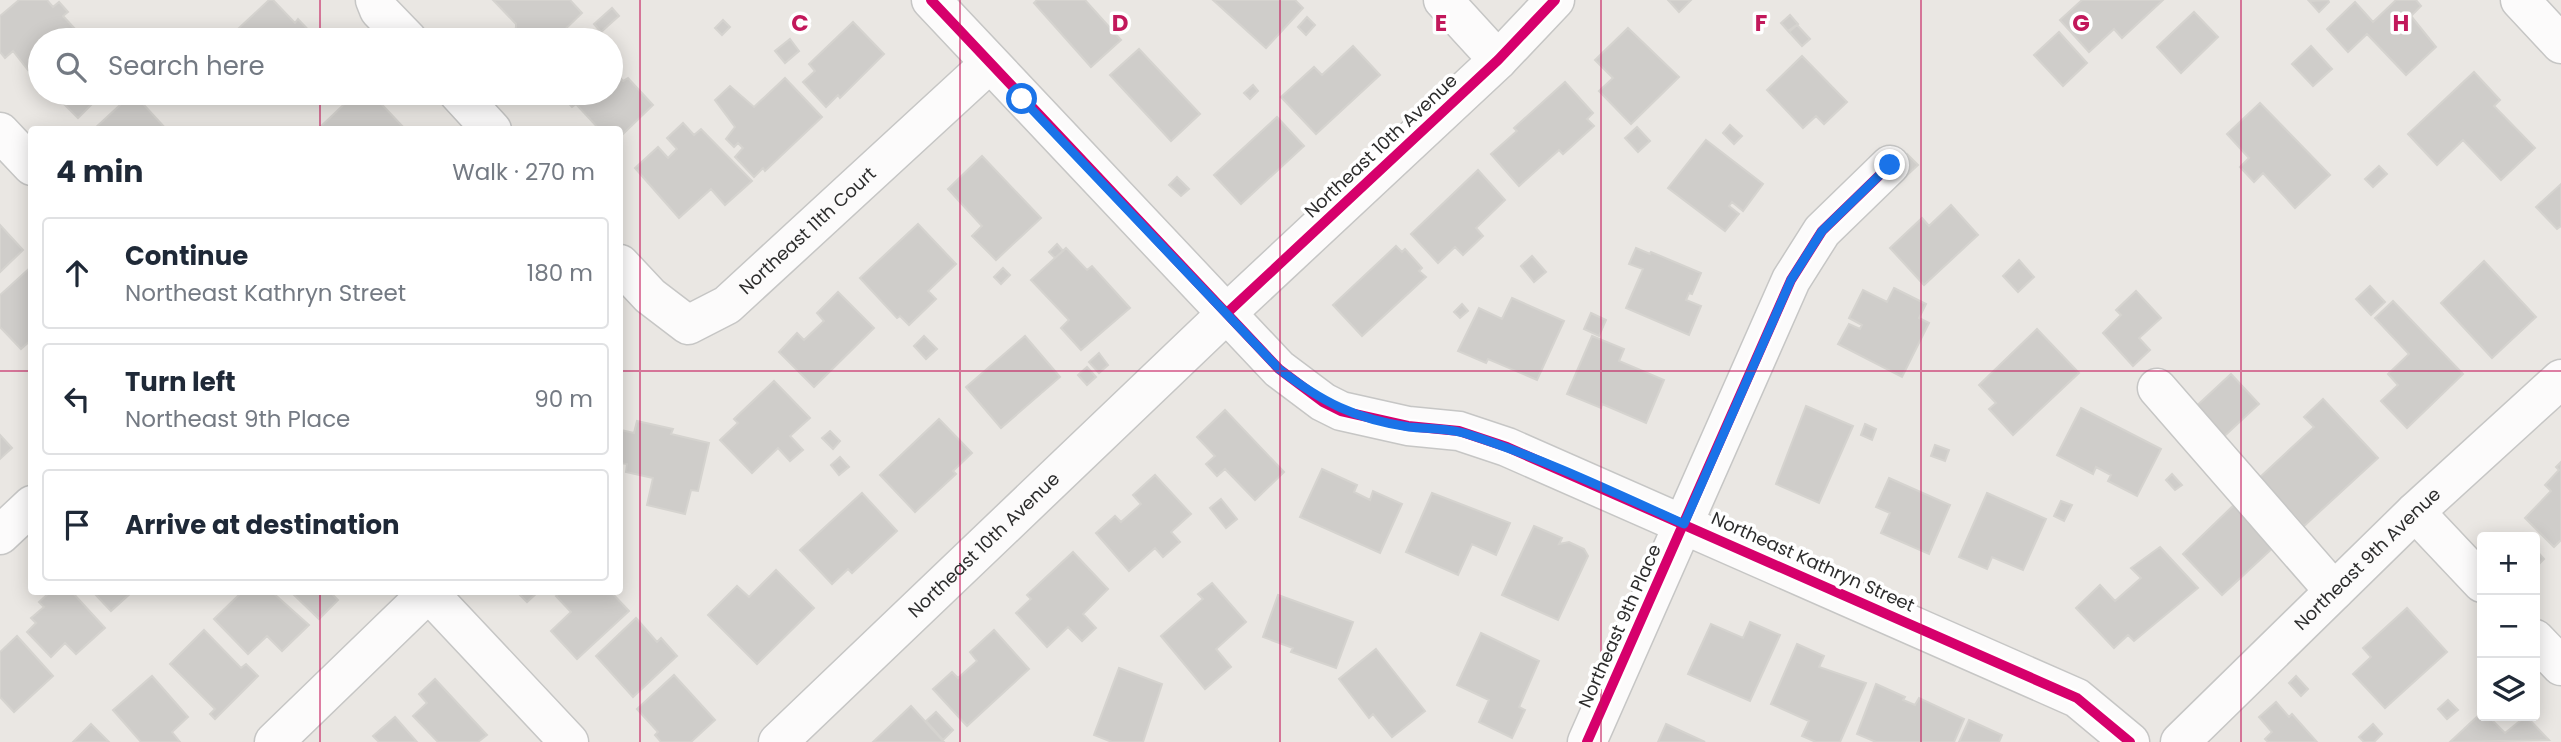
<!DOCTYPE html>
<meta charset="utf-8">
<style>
body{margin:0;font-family:Poppins,sans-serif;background:#f2f2f3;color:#1f2937}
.controls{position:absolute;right:21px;bottom:21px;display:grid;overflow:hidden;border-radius:7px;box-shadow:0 4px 18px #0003}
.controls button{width:63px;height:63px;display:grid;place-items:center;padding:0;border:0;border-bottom:2px solid #e0e1e3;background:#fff;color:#1f2937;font:35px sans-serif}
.stop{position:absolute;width:21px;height:21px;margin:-16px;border:5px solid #1a73e8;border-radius:50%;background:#fff}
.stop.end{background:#1a73e8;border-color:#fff;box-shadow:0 2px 7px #0008}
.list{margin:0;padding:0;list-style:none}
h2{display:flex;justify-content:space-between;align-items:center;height:91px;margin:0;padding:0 28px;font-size:30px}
h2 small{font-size:23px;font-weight:400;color:#747a83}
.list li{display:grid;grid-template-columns:46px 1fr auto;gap:21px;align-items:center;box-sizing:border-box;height:112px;margin:0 14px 14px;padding:0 14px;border:2px solid #e0e1e3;border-radius:7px}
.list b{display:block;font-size:26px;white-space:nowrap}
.list p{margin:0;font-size:23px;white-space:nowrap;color:#747a83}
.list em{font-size:23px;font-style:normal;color:#747a83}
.icon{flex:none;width:38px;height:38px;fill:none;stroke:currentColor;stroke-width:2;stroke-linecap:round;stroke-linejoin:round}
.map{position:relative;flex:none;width:2561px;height:742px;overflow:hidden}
.search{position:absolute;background:#fff;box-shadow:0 4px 18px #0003;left:28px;top:28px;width:595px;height:77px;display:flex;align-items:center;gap:18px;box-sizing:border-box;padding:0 24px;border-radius:38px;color:#747a83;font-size:26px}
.panel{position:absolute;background:#fff;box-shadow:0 4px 18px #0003;left:28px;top:126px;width:595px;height:469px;border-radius:7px}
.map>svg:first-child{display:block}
</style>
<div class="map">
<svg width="2561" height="742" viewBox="0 0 2561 742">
<rect width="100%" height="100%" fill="#eae7e3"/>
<path fill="#cfcdca" stroke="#d5d3cf" stroke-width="2" d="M19,0H47L53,7L59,2L68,12L63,16L75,29L62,40H40V59L28,70L13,51L5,58L0,52V16Z
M269,0H273L295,23L298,19L318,40H250L239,28Z
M493,0H570L582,13L554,40H510L507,36L516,28V24Z
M1037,0H1085L1121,40L1091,67L1034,3Z
M1213,0H1295L1303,8L1266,48Z
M1668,0H1691L1679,12Z
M2082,0H2163L2122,38L2114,29L2089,52L2060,20Z
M2328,0L2329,2L2319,12L2309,1Z
M2396,0H2416L2421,6L2411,16L2436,47L2406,75L2367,34L2348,52L2327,29L2355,2L2373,22Z
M612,8L619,16L601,32L594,24Z
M2194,12L2218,37L2181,73L2157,47Z
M1790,15L1798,24L1788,31L1781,23Z
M1307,17L1315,25L1306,35L1298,27Z
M723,20L730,27L722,35L715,28Z
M853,22L884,54L840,98L838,95L826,107L803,82L815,71L809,64Z
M1797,25L1810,39L1802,46L1789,32Z
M1628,28L1679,77L1631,124L1599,91L1613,78L1595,60Z
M2059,32L2087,63L2063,86L2034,55Z
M790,39L799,51L785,63L775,51Z
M1353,46L1380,75L1316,134L1281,97L1314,67L1322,75Z
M2311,46L2332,69L2313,86L2292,64Z
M1139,49L1200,114L1171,141L1110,75Z
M1802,56L1847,102L1824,124L1816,116L1803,128L1767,90Z
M611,68L623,81L628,78L653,105L620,137V130H600L576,104L572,107L559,93H611Z
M2474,72L2500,100L2494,106L2535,148L2501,180L2463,140L2437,165L2408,134Z
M785,78L822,117L765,171L763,168L754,177L735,157L743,148L738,143L734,147L726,139L735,127L715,100L730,86L754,107Z
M1565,82L1593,113L1587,119L1594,126L1563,154L1559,150L1519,186L1491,154L1517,131L1514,128Z
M1253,85L1258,91L1250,99L1244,93Z
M53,93H103L78,118Z
M133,93L167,130H93Z
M356,93H371L406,130H317Z
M2260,103L2330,175L2295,208L2263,173L2254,182L2240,167L2249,158L2227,134Z
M1277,117L1304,146L1241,204L1214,175Z
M683,123L694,135L701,129L752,181L725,205L711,189L679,218L635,168L658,147L668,158L677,149L667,138Z
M1730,125L1742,136L1734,144L1723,133Z
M1637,127L1650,141L1638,152L1625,138Z
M1706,140L1763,184L1743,211L1732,202L1729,206L1739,214L1725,231L1668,188Z
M1907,154L1918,165L1906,176L1895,165Z
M982,156L1041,218L996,260L972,236L982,226L948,189Z
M2379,166L2387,174L2373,187L2365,179Z
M1478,170L1505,200L1476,228L1483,236L1463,255L1455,247L1438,263L1411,234Z
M1177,177L1189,189L1181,196L1169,185Z
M2561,184V226L2557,229L2536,207Z
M1951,205L1978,235L1924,285L1890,248L1922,218L1929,226Z
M918,224L956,264L928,291L936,299L909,325L900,316L897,318L860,278Z
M0,225L23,250L0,272Z
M1057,244L1063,251L1055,258L1049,252Z
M1396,246L1402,252L1405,249L1422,268L1419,271L1426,277L1362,336L1333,305Z
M1066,248L1087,270L1092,266L1130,308L1081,350L1061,328L1069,320L1031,280Z
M1636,248L1650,254L1651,252L1701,273L1692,294L1689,293L1686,300L1701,306L1689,335L1626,308L1643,269L1629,264Z
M1532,256L1546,272L1534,282L1521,266Z
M2019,260L2034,277L2018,292L2003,276Z
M2484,261L2536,317L2492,358L2441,303Z
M32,266V339L21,349L0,327V295Z
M1003,268L1010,275L1001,284L994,277Z
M2370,286L2385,302L2371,315L2356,299Z
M1894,288L1926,304L1919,318L1929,323L1902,377L1838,344L1849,324L1860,329L1862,325L1849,318L1863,290L1887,302Z
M2136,291L2161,318L2139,338L2150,350L2133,366L2103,333L2121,315L2116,310Z
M838,292L874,328L814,387L779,352L797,333L804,340L824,321L817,313Z
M1512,298L1564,321L1537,380L1488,359L1486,363L1458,351L1479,308L1502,319Z
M2393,301L2463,374L2407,428L2381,401L2398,385L2388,374L2409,354L2375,318Z
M1462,304L1468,311L1460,318L1454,312Z
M1591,313L1606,320L1599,336L1584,329Z
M2037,329L2079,373L2013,435L1989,409L1996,403L1979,385Z
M924,336L937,349L926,359L914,346Z
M1025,336L1060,377L1001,428L966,387Z
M1592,336L1624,349L1619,361L1664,380L1646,423L1602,404L1601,408L1567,394Z
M1099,353L1108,365L1099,373L1089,362Z
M1087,367L1096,377L1087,385L1078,375Z
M2231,374L2259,404L2219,441L2191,411Z
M774,381L810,418L790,436L803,450L790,461L778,448L752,473L720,440L738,423L734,419Z
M2323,399L2378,458L2304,526L2259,478L2314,427L2304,417Z
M1806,406L1853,426L1819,503L1776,484Z
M2081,408L2161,449L2137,496L2108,481L2111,475L2096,467L2093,474L2057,455Z
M1225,410L1284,472L1255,500L1225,469L1217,476L1206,464L1215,456L1197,437Z
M939,419L972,453L953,471L956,474L915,512L880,475Z
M637,421L673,429L671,434L709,443L698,491L691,490L685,514L647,505L653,478L626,472L627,464L620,463L621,430L634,433Z
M1865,424L1876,429L1872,440L1861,435Z
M830,431L840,441L833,449L822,438Z
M0,435L12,448L0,459Z
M1935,445L1949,450L1945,461L1931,456Z
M840,457L849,467L839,475L831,465Z
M2561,462V540L2554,547L2525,518L2551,491L2545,485L2559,470L2556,467Z
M1322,469L1357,485L1354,492L1370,500L1373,491L1402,504L1380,553L1300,517Z
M2172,474L2182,485L2175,490L2166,480Z
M1155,475L1191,514L1171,532L1180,542L1163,557L1155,548L1129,571L1096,533L1115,516L1121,522L1141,504L1133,495Z
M1889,478L1950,505L1929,554L1881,533L1890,513L1876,507Z
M862,493L897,531L852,573L848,569L832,584L800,550Z
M1432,493L1510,523L1496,555L1472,544L1458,575L1406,552Z
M1987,493L2046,519L2023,570L1992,557L1987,569L1959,557Z
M1221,499L1237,519L1226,528L1210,508Z
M2061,501L2072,505L2064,521L2054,516Z
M2237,502L2277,544L2222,595L2183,554Z
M1534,526L1562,538L1559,544L1569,542L1584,549L1588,556L1558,620L1502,595Z
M2160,547L2198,588L2134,641L2128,635L2114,648L2076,608L2100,585L2115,601L2141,578L2131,568Z
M2535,549L2544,559L2535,568Z
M1073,552L1108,589L1083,614L1096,628L1082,641L1068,627L1047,647L1016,613L1031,599L1027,595Z
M776,570L814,608L757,664L708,615L737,586L749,597Z
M1212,583L1246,622L1216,649L1231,667L1205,689L1161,636L1203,599L1198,594Z
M50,592H72L105,628L76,654L65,643L51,657L27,632L36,623L31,618L44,607L39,602Z
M93,592H132L111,611Z
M242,592H272L309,625L282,651L267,636L248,654L214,619Z
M291,592H333L331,593L338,600L319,619Z
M517,592H538L527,602Z
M561,592H611L629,611L577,659L551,631L571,612L556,596Z
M1278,595L1353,622L1336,668L1291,652L1293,648L1263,637Z
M2407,608L2447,652L2385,708L2353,674L2371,657L2363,648Z
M636,618L657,642L661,638L677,656L633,697L596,656Z
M1750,622L1780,635L1750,701L1688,674L1711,624L1743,638Z
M204,630L241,668L246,664L258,676L215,719L210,714L215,709L170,664Z
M994,630L1029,669L967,726L933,689L952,672L958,678L977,661L970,652Z
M1481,633L1539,661L1519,707L1525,710L1512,738L1479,722L1489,700L1457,685Z
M17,636L53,676L14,712L0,697V652Z
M1797,644L1824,656L1819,667L1866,683L1840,742H1816L1802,736L1809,721L1771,704Z
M1376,649L1425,711L1392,737L1373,714L1369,718L1339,679Z
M1119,668L1162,684L1143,742H1112L1094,735Z
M674,675L715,720L691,742H661L655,735L658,732L637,709Z
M152,676L188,717L172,732L180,742H141L113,710Z
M2296,676L2308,689L2301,696L2289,683Z
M435,679L487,735L478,742H438L413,716L427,703L419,694Z
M1876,684L1905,697L1903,700L1915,705L1919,698L1964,719L1954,742H1876L1857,734Z
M2448,700L2458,710L2447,719L2438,709Z
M2276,702L2289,717L2292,714L2317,742H2268L2265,739L2272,732L2259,717Z
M911,706L944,742H873Z
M936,712L953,730L943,740L926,721Z
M2482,712V716H2488L2505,733L2526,716L2549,740L2450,742Z
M395,717L417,742H379L373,736Z
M1969,720L2002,735L1999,742H1959Z
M91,724L109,742H73Z
M1666,724L1705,742H1658Z
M2373,724L2382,734L2374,742H2364L2359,737Z"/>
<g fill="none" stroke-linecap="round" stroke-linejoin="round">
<defs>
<g id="minor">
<path d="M375,0L379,10L408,40"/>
<path d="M931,0L1279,369L1323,402L1341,411L1408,426L1459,431L1507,447L2077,698L2130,742"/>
<path d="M1443,0L1498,60"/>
<path d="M2520,0L2561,44"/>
<path d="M458,93L492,130"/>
<path d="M0,132L32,166"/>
<path id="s1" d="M620,264L650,296L688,325L727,305L989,64"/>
<path d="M2157,388L2334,591"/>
<path d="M2415,512L2482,583"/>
<path d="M0,535L32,505"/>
<path d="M428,592L569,742"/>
<path d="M2535,639L2561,666"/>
<path d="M274,742L429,592"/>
<path id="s2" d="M778,742L1227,313L1498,60L1555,0"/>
<path d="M1587,742L1791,280L1822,231L1890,165"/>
<path id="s3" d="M2180,742L2415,512L2561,379"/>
</g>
</defs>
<use href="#minor" stroke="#c6c6c5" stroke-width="41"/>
<use href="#minor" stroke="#fcfbfb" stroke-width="38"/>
<defs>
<path id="cycleway" d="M931,0L1279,369L1323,402L1341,411L1408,426L1459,431L1507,447L2077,698L2130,742
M1227,313L1498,60L1555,0
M1587,742L1791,280L1822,231L1890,165"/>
</defs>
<use href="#cycleway" stroke="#fff" stroke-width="15"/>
<use href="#cycleway" stroke="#d6006c" stroke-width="10"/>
</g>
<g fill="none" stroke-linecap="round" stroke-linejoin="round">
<path stroke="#1a73e8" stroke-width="9" d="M1022,99L1279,369C1322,402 1355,419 1409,427C1428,429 1449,428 1467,434C1542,458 1613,492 1684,524L1791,280L1822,231L1890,165"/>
</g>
<path fill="none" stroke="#c2185b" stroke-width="2" stroke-opacity="0.55" d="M320,0V40M640,0V742M960,0V742M1280,0V742M1601,0V742M1921,0V742M2241,0V742M320,93V130M0,371H32M620,371H2561M320,592V742"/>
<g text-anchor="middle" stroke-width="7" stroke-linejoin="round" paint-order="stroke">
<g font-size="18" fill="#2d2d2d" stroke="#fff">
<text transform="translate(1381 146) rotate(-43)" y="6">Northeast 10th Avenue</text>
<text dy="6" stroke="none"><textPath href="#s1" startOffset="245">Northeast 11th Court</textPath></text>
<text dy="6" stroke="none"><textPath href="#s2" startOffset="285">Northeast 10th Avenue</textPath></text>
<text dy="6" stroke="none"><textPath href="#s3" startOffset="262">Northeast 9th Avenue</textPath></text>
<text transform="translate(1813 562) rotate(24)" y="6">Northeast Kathryn Street</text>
<text transform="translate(1620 626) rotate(-66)" y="6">Northeast 9th Place</text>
</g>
</g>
<g font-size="23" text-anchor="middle" font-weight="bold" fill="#c2185b" stroke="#fff" stroke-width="7" stroke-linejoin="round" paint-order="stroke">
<text x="800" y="31">C</text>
<text x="1120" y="31">D</text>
<text x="1441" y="31">E</text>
<text x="1761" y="31">F</text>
<text x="2081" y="31">G</text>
<text x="2401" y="31">H</text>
</g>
</svg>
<div class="controls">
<button>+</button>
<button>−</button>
<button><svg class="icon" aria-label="layers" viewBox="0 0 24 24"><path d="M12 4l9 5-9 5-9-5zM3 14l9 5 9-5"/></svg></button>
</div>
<div class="stop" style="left:1022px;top:99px"></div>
<div class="stop end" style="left:1890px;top:165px"></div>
<div class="search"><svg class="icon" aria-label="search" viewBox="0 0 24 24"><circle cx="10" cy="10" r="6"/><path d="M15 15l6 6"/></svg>Search here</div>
<section class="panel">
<h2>4 min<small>Walk · 270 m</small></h2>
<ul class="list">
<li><svg class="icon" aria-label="ahead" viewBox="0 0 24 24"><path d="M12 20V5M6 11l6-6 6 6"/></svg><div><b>Continue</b><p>Northeast Kathryn Street</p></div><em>180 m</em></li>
<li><svg class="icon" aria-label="left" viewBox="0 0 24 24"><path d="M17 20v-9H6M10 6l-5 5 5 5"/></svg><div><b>Turn left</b><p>Northeast 9th Place</p></div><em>90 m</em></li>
<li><svg class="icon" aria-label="arrive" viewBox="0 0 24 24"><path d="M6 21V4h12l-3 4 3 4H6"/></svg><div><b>Arrive at destination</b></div></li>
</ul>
</section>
</div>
